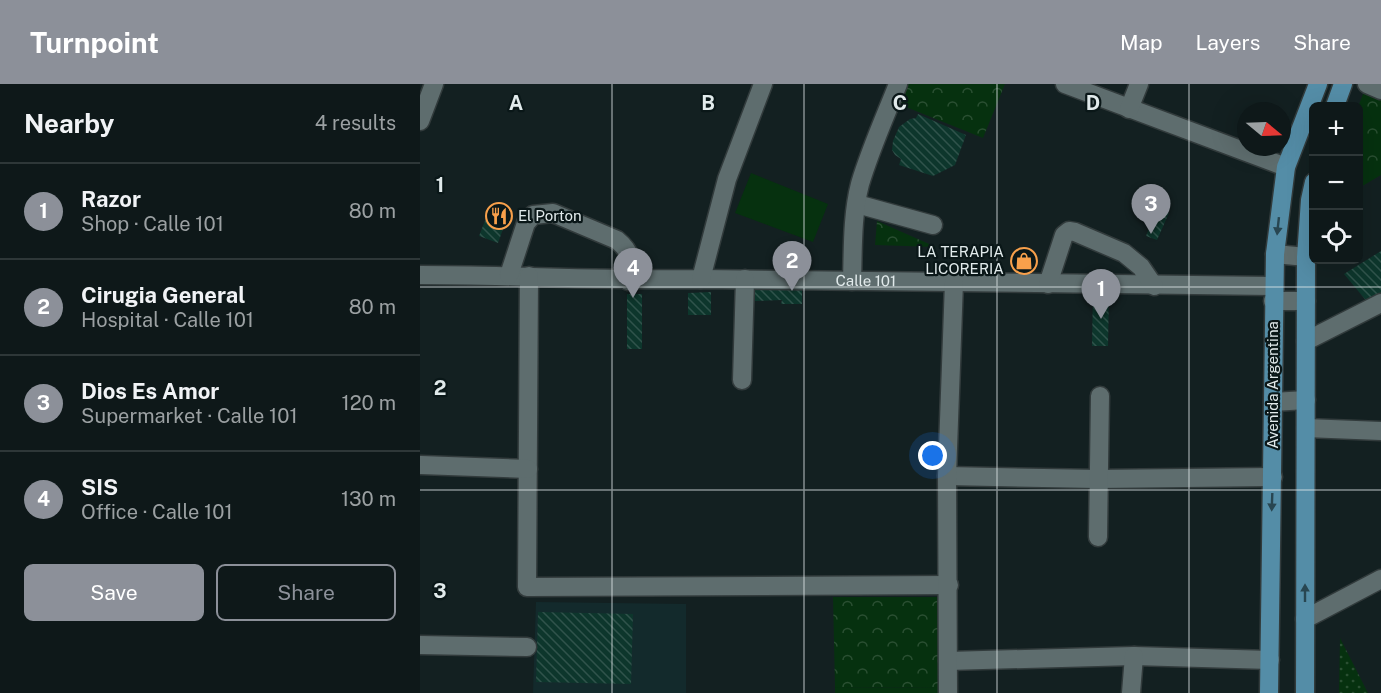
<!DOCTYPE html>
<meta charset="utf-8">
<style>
body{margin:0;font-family:"Public Sans",sans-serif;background:#172122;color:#f1f3f6}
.controls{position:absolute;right:18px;top:18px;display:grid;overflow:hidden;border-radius:9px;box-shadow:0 6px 24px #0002}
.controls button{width:54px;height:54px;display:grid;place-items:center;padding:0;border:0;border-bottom:2px solid #2e3738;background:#0e1819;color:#f1f3f6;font:30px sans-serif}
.compass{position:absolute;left:817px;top:18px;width:54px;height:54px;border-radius:50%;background:#0e1819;box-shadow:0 6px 24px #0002;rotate:109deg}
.you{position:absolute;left:513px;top:372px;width:21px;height:21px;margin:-15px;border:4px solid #fff;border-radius:50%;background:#1a73e8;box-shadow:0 0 0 9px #1a73e833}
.badge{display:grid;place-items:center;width:39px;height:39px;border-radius:50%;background:#8c9099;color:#fff;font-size:20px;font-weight:700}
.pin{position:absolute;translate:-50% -50px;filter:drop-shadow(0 2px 3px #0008)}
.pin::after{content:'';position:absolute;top:32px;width:21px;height:18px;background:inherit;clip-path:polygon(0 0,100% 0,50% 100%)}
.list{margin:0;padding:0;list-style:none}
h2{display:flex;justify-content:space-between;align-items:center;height:78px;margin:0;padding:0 24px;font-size:26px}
h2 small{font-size:20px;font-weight:400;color:#9ba0a2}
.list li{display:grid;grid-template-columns:39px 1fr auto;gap:18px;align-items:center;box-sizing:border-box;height:96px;padding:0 24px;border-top:2px solid #2e3738}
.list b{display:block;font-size:22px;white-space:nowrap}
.list p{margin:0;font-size:20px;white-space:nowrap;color:#9ba0a2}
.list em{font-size:20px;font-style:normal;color:#9ba0a2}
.actions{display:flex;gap:12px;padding:18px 24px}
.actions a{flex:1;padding:14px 0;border:2px solid #8c9099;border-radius:9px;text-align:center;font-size:21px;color:#8c9099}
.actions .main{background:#8c9099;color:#fff}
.icon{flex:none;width:33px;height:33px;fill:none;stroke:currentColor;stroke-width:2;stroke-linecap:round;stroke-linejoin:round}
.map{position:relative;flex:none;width:961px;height:609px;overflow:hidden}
header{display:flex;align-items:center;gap:36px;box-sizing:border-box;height:84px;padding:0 30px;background:#8c9099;color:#fff}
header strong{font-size:28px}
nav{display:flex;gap:33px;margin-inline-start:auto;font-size:21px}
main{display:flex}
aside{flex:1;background:#0e1819}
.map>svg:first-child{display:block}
</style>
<header>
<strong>Turnpoint</strong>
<nav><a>Map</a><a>Layers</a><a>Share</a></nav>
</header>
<main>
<aside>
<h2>Nearby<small>4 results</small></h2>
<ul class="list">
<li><span class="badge">1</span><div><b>Razor</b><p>Shop · Calle 101</p></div><em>80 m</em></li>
<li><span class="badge">2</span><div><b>Cirugia General</b><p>Hospital · Calle 101</p></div><em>80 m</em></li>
<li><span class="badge">3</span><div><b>Dios Es Amor</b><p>Supermarket · Calle 101</p></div><em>120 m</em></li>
<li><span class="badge">4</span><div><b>SIS</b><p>Office · Calle 101</p></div><em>130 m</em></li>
</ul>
<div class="actions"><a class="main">Save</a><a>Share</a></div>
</aside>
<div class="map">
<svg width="961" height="609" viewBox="0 0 961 609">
<defs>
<pattern id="grass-dots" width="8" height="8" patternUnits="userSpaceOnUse" patternTransform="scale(1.5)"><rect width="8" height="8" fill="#06310f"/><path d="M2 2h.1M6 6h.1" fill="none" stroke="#2a4f32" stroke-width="1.8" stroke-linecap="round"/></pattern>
<pattern id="park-crowns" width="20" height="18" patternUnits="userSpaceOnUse" patternTransform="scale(1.5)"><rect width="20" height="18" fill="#06310f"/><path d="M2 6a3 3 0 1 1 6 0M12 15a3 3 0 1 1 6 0" fill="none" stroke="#2a4f32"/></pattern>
<pattern id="building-back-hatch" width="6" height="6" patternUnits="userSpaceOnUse" patternTransform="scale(1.5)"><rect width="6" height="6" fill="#0d362c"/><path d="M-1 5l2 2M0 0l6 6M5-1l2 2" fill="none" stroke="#30534b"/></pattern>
</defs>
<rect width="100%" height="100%" fill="#132021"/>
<path fill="#132a2c" d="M116,518L266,520V609H113Z"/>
<path fill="url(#grass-dots)" d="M920,554L948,609H919Z"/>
<path fill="url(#park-crowns)" d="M485,0H585L563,54L476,19Z
M945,5L961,11V91L939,104L938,23Z
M457,137L516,163L455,161Z
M413,513H522V604L415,603Z"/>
<path fill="#06310f" d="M331,89L408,120L393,158L315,129Z
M415,603L522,604V609H415Z"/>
<path fill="url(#building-back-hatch)" d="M498,30L546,51L535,81L513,92L479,81L481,75L475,71L472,66L473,57L479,43L490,35L496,34Z
M70,124L88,131L78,159L59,152Z
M737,124L749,129L737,156L726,152Z
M961,167V214L949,220L924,190Z
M334,198H382V220H361L362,216L335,217Z
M673,207L689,208L688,262H672Z
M291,208V231H268V209Z
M207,210H222V265H207Z
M118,528L213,530L211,600L116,598Z"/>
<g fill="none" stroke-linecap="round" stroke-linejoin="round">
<defs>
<g id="minor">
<path d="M645,0L866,83"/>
<path d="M947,0L961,6"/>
<path d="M709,25L719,0"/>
<path d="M0,37L14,0"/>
<path d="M437,120L513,141"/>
<path d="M855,170L886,173"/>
<path id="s1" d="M0,191C94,191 187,197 281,195L854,202"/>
<path d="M89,191L106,139L113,131L133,129L197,156C214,170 210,178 208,197"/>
<path d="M109,192L107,503L529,501"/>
<path d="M281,195L307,95L343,0"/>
<path d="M432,197C433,165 432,131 440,100C450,66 465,33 478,0"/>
<path d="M628,200L644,151L649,147L655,148L704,169L721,183L734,202"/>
<path d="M853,217H886"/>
<path d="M886,257L961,219"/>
<path d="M322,296L325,195"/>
<path d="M853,318L886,316"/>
<path d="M886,344L961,347"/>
<path d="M1,381L108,385"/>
<path d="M527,392L677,395L853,393"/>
<path d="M678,453L680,312"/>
<path d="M885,535L961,495"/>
<path d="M0,561L107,563"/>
<path d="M528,577L714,572L850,576"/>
<path d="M528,609L527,392L534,198"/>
<path d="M711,609L714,572"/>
</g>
<path id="major" d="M915,22L923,0
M849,609L855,170L866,83L898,0
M885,609L886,173L890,116L894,98"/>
</defs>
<use href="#minor" stroke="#323b3c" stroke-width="21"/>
<use href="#major" stroke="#323b3c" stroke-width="21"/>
<use href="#minor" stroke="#5e6d6e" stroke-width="18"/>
<use href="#major" stroke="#548da7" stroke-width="18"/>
</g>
<defs><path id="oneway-solid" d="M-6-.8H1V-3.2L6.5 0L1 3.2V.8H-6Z" transform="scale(1.5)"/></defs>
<g fill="#284651">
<use href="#oneway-solid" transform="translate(858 142) rotate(96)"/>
<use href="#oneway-solid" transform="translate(852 418) rotate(92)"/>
<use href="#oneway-solid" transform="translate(885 509) rotate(-90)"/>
</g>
<path fill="none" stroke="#e1eaeb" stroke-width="1.5" stroke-opacity="0.55" d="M192,0V609M384,0V609M577,0V609M769,0V609M0,203H961M0,406H961"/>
<defs>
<symbol id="restaurant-ring" viewBox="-11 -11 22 22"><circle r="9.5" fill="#0a1718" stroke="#f8a04b" stroke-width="1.5"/><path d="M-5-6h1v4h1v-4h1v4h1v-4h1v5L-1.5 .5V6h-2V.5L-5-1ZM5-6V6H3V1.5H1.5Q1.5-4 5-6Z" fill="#f8a04b"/></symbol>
<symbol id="shop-ring" viewBox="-11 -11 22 22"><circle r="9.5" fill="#0a1718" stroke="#f8a04b" stroke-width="1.5"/><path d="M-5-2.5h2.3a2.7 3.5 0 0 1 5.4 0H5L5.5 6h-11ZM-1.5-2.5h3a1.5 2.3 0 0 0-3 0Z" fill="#f8a04b"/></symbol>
</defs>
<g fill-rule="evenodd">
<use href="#restaurant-ring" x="64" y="117" width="30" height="30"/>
<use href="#shop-ring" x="589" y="162" width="30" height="30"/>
</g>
<g text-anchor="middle" stroke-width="4.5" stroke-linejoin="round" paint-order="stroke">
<g font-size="15" fill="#e1eaeb" stroke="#0a1718" text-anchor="start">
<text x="98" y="137">El Porton</text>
<text x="584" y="173" text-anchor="end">LA TERAPIA<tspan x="584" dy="17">LICORERIA</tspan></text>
</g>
<g font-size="15" fill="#e1eaeb" stroke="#0a1718">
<text dy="5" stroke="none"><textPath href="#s1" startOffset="446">Calle 101</textPath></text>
<text transform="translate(853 301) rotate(-90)" y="5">Avenida Argentina</text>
</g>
</g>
<g font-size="20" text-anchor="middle" font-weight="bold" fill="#e1eaeb" stroke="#0a1718" stroke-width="4.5" stroke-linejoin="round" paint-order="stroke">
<text x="96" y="26">A</text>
<text x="288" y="26">B</text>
<text x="480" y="26">C</text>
<text x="673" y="26">D</text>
<text x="20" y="108">1</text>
<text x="20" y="311">2</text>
<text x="20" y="514">3</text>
</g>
</svg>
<div class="controls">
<button>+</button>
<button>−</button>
<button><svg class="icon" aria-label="locate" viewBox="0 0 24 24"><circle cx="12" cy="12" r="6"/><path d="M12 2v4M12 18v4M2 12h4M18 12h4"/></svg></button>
</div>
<svg class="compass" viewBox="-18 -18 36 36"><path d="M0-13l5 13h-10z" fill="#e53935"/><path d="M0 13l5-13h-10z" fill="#9ba0a2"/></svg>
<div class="you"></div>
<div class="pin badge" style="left:681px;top:235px">1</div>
<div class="pin badge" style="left:372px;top:207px">2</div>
<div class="pin badge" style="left:731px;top:150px">3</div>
<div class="pin badge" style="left:213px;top:214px">4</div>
</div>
</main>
